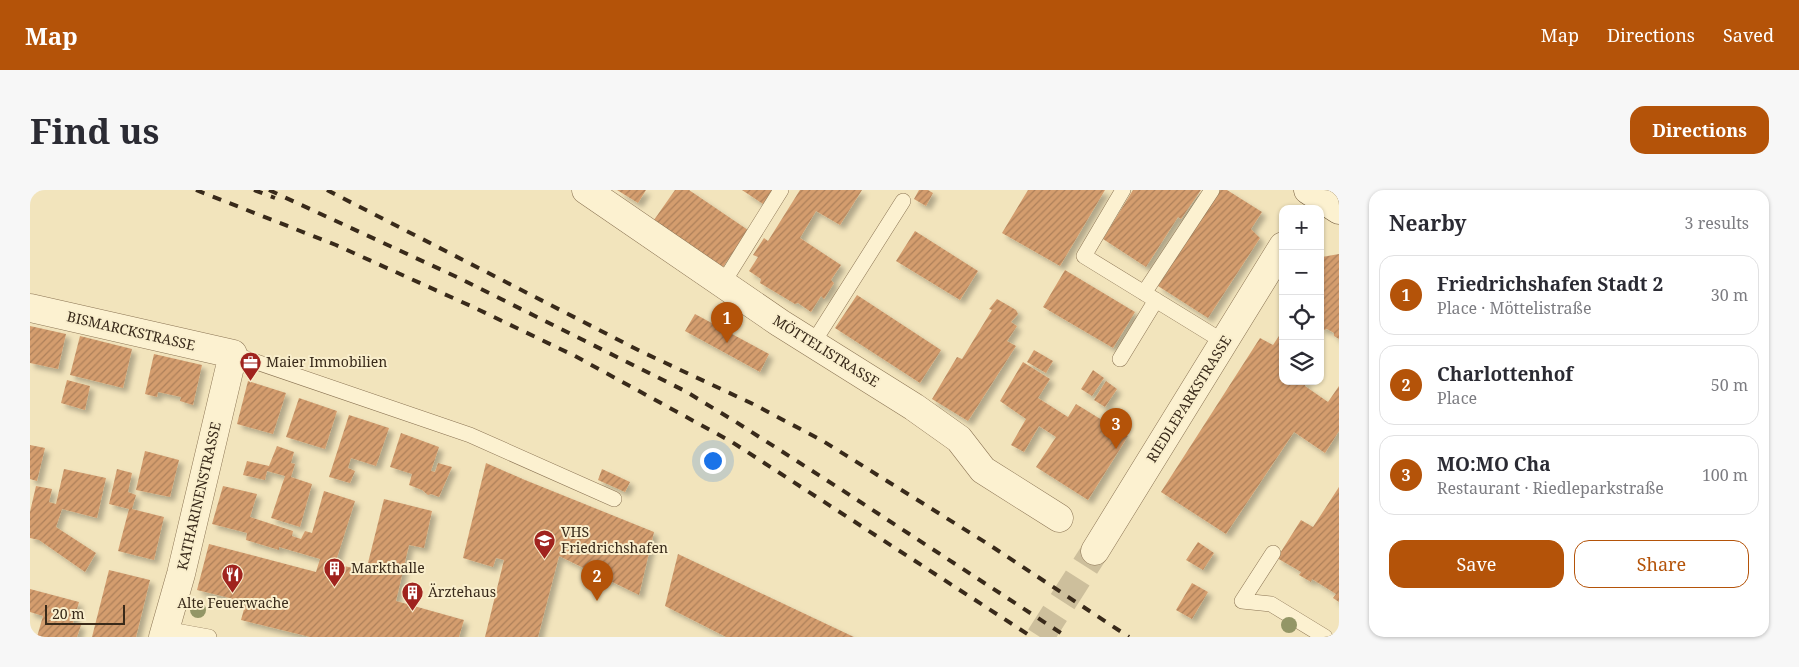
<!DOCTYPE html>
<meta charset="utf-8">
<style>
body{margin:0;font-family:"Noto Serif",serif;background:#f7f7f7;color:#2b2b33}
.controls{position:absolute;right:15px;top:15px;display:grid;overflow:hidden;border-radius:10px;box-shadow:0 1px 4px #0004}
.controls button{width:45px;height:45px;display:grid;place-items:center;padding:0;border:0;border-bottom:1px solid #e1e1e2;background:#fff;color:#2b2b33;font:25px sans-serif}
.scale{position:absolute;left:15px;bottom:12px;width:80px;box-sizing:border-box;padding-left:5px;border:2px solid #392a1a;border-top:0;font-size:14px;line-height:18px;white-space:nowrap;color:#392a1a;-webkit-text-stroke:4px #f9eecc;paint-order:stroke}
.you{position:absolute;left:682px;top:270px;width:18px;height:18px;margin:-12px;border:4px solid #fff;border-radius:50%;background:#1a73e8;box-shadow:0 0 0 8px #1a73e833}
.badge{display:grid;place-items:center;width:32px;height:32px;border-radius:50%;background:#b45309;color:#fff;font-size:16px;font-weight:700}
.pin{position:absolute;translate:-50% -41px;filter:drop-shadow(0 1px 2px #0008)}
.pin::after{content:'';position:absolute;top:26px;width:18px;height:15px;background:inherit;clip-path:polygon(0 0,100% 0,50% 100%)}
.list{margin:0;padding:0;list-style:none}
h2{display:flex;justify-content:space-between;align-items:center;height:65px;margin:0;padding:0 20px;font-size:21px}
h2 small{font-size:16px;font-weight:400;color:#7c7c81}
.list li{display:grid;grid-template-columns:32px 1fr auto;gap:15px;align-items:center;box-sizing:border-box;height:80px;margin:0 10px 10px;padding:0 10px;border:1px solid #e1e1e2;border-radius:15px}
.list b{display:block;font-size:19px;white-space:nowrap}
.list p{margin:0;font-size:16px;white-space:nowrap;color:#7c7c81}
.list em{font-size:16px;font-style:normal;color:#7c7c81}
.actions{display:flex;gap:10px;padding:15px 20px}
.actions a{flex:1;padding:11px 0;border:1px solid #b45309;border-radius:15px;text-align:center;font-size:18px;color:#b45309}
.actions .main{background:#b45309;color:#fff}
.icon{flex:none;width:28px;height:28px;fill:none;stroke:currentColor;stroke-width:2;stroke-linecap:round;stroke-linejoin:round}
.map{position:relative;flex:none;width:1309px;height:447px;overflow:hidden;border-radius:15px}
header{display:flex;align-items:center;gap:30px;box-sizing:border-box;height:70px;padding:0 25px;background:#b45309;color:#fff}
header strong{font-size:24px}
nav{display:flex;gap:28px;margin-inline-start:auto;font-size:18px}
.intro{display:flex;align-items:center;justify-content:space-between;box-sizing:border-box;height:120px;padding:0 30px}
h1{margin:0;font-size:35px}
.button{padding:12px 22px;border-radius:15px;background:#b45309;color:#fff;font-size:18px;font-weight:700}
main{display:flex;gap:30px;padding:0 30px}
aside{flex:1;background:#fff;border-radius:15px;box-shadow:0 1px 4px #0004}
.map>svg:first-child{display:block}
</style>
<header>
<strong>Map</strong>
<nav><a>Map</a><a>Directions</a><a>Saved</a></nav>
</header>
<div class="intro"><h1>Find us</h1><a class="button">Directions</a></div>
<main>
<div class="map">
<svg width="1309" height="447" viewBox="0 0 1309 447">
<defs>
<pattern id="building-hatch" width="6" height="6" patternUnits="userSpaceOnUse" patternTransform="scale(1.25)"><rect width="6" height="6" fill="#d49d6e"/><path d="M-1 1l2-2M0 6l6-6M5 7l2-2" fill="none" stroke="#ad805a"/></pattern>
<filter id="shadow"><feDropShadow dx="4.5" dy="4.5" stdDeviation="2.5" flood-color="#0004"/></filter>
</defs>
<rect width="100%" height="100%" fill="#f2e4bc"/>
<path fill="url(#building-hatch)" filter="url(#shadow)" d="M587,0H616L608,13Z
M645,0H659L718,40L693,77L624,30Z
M712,0H742L733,14Z
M770,0H832L810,35L786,21L770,48L811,75L801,90L804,93L794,109L791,106L781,122L768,113L765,114L730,93L731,89L719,81L728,67L723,65L734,48L738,51Z
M889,0H898L903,3L896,16L884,9Z
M998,0H1075L1030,76L972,43Z
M1103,0H1171L1151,29L1148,27L1116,77L1073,49Z
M1190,0H1197L1232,22L1221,39L1230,48L1178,128L1128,96Z
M885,41L948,81L930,110L866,71Z
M1309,64V149L1304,146V143L1297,139L1294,140L1290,138V69L1292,67Z
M1035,80L1105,122L1083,158L1013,117Z
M827,105L911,160L890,193L805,138Z
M967,109L986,120L988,124L981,132L987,136L977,151L986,156L938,231L902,209L927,167L932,169L962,120L959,119Z
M665,124L739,164L730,182L655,141Z
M0,136L36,144L28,179L0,173Z
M1253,140V191H1277L1275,196L1298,212L1309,196V241L1295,263L1264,242L1196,344L1131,302L1230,148L1243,155Z
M50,146L102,159L93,198L40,185Z
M1004,160L1023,171L1016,183L997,172Z
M124,164L172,175L163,215L150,211L151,207L128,202L127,207L115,204Z
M993,172L1020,189L1008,208L1038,227L1046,214L1098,246L1058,310L1006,277L1026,247L1009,236L994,262L981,255L996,229L970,211Z
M1063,180L1074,188L1062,206L1051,199Z
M37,190L60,196L55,220L31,213Z
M218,191L256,203L243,244L207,234Z
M1076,191L1087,199L1075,217L1064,210Z
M269,208L307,221L295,259L256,247Z
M319,225L359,238L346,276L321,268L318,278L325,281L320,293L299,287Z
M371,243L409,257L401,281L405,282L408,273L422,277L409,307L401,304L398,305L392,300L379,295L382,284L360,277Z
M0,255L15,258L7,291L0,289Z
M247,256L264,262L261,273L265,274L261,287L282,294L270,337L241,328L255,286L237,281L235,290L213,285L217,271L239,276Z
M115,261L149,270L140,307L106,300Z
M456,273L495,290L624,342L609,405L529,366L508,447H455L474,370L466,368L463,377L433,368Z
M34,279L76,288L67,328L32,319L26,337L66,363L55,382L9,350L0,348V322L6,296L22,299L19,312L26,314Z
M87,279L102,283L98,302L106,305L102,319L134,327L124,370L88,361L99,319L79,314Z
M572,279L600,292L595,302L568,290Z
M193,296L227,304L220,327L263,341L262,346L271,349L275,341L282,343L294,301L325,311L305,374L336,381L354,309L402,321L394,358L379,355L366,411L434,430L429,447H280L211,430L216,412L167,400L179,354L286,382L290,369L249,357V360L216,350L217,343L182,334Z
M1309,297V412L1303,408L1306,404L1282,389L1281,392L1269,385L1271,382L1247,368L1271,330L1283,337Z
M1168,352L1184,363L1173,380L1156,370Z
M648,364L824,447H696L635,416Z
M79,380L120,390L106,447H62Z
M1162,393L1178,402L1162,429L1146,420Z
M0,399L49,412L43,433L51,435L47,447H7L13,426L0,422Z"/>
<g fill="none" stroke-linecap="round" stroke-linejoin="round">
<path stroke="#cdbf9c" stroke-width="28" stroke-dasharray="28 14" stroke-linecap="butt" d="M1010,447L1065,361"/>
<defs>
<path id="service" d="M1093,0L1054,66L1194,152
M693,93L751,0
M1114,103L1182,0
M783,153L873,11
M203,164L440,245L584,309
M1090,169L1126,110
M1243,363L1212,411L1241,414L1295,447
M135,439L179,447"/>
<path id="minor" d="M556,0L750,133L884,217L929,249L953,280L1029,328
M0,118L203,164L151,384L133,447"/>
<path id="tertiary" d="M1065,361L1253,56"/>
<path id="secondary" d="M1278,0L1309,20"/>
</defs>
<use href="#service" stroke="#8b7454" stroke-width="16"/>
<use href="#minor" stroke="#8b7454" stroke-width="29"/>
<use href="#tertiary" stroke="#8b7454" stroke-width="29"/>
<use href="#secondary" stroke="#6d5437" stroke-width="29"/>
<use href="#service" stroke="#fcf1d0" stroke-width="15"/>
<use href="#minor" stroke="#fcf1d0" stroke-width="28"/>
<use href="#tertiary" stroke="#fcf1d0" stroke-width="28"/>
<use href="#secondary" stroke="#fcf1d0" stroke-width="28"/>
<path stroke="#392a1a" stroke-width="4" stroke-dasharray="9 9" stroke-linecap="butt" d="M166,0L306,55L443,117L545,166L702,252L1002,447
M224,0L245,8
M239,0L429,88L655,201L706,232L812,300L1037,447
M297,0L610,161L723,214L793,251L958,354L1099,447"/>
</g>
<g fill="#939666">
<circle cx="168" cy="420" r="8"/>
<circle cx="1259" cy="435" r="8"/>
</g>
<defs>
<symbol id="office-pin" viewBox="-11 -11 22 30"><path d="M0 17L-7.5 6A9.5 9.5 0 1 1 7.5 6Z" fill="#a0231e" stroke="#f9eecc"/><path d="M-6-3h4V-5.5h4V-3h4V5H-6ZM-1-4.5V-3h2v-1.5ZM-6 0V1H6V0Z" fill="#fff"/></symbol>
<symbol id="school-pin" viewBox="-11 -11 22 30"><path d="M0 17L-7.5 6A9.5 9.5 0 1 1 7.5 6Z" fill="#a0231e" stroke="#f9eecc"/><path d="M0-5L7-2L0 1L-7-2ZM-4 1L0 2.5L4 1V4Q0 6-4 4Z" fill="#fff"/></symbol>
<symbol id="building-pin" viewBox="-11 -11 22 30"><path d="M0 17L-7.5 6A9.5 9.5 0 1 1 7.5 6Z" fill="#a0231e" stroke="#f9eecc"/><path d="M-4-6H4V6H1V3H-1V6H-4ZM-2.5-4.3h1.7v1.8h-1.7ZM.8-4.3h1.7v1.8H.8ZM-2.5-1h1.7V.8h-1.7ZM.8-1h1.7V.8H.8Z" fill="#fff"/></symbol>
<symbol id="restaurant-pin" viewBox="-11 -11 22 30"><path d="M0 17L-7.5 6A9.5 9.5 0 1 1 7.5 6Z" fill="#a0231e" stroke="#f9eecc"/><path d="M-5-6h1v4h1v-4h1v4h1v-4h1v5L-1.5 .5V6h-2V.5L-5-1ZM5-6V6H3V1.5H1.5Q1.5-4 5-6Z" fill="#fff"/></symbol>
</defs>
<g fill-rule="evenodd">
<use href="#office-pin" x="208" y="160" width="25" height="34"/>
<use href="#school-pin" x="502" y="338" width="25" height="34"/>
<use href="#building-pin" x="292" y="366" width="25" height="34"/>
<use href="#restaurant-pin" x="190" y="372" width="25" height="34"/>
<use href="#building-pin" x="370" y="390" width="25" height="34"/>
</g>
<g text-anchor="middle" stroke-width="4" stroke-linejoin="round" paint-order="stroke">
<g font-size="14" fill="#392a1a" stroke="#f9eecc">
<text transform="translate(101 141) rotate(13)" y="5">BISMARCKSTRASSE</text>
<text transform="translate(796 161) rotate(32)" y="5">MÖTTELISTRASSE</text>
<text transform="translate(1159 209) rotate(-58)" y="5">RIEDLEPARKSTRASSE</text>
<text transform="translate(169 306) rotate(-77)" y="5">KATHARINENSTRASSE</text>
</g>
<g font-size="14" fill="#392a1a" stroke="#f9eecc" text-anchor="start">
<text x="236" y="177">Maier Immobilien</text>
<text x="531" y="347">VHS<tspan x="531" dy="16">Friedrichshafen</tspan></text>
<text x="321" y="383">Markthalle</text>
<text x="398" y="407">Ärztehaus</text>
<text x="203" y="418" text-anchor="middle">Alte Feuerwache</text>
</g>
</g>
</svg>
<div class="controls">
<button>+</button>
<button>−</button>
<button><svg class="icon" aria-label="locate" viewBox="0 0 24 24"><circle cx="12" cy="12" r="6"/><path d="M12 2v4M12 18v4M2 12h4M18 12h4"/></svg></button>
<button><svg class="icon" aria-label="layers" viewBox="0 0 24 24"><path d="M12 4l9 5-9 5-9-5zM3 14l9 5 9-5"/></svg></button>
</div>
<div class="scale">20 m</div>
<div class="you"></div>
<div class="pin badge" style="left:697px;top:153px">1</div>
<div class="pin badge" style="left:567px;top:411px">2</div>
<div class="pin badge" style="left:1086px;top:259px">3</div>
</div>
<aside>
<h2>Nearby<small>3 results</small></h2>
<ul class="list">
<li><span class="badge">1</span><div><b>Friedrichshafen Stadt 2</b><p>Place · Möttelistraße</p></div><em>30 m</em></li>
<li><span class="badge">2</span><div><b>Charlottenhof</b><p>Place</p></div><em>50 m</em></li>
<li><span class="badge">3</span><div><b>MO:MO Cha</b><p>Restaurant · Riedleparkstraße</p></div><em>100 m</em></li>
</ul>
<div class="actions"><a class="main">Save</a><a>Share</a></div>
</aside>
</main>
